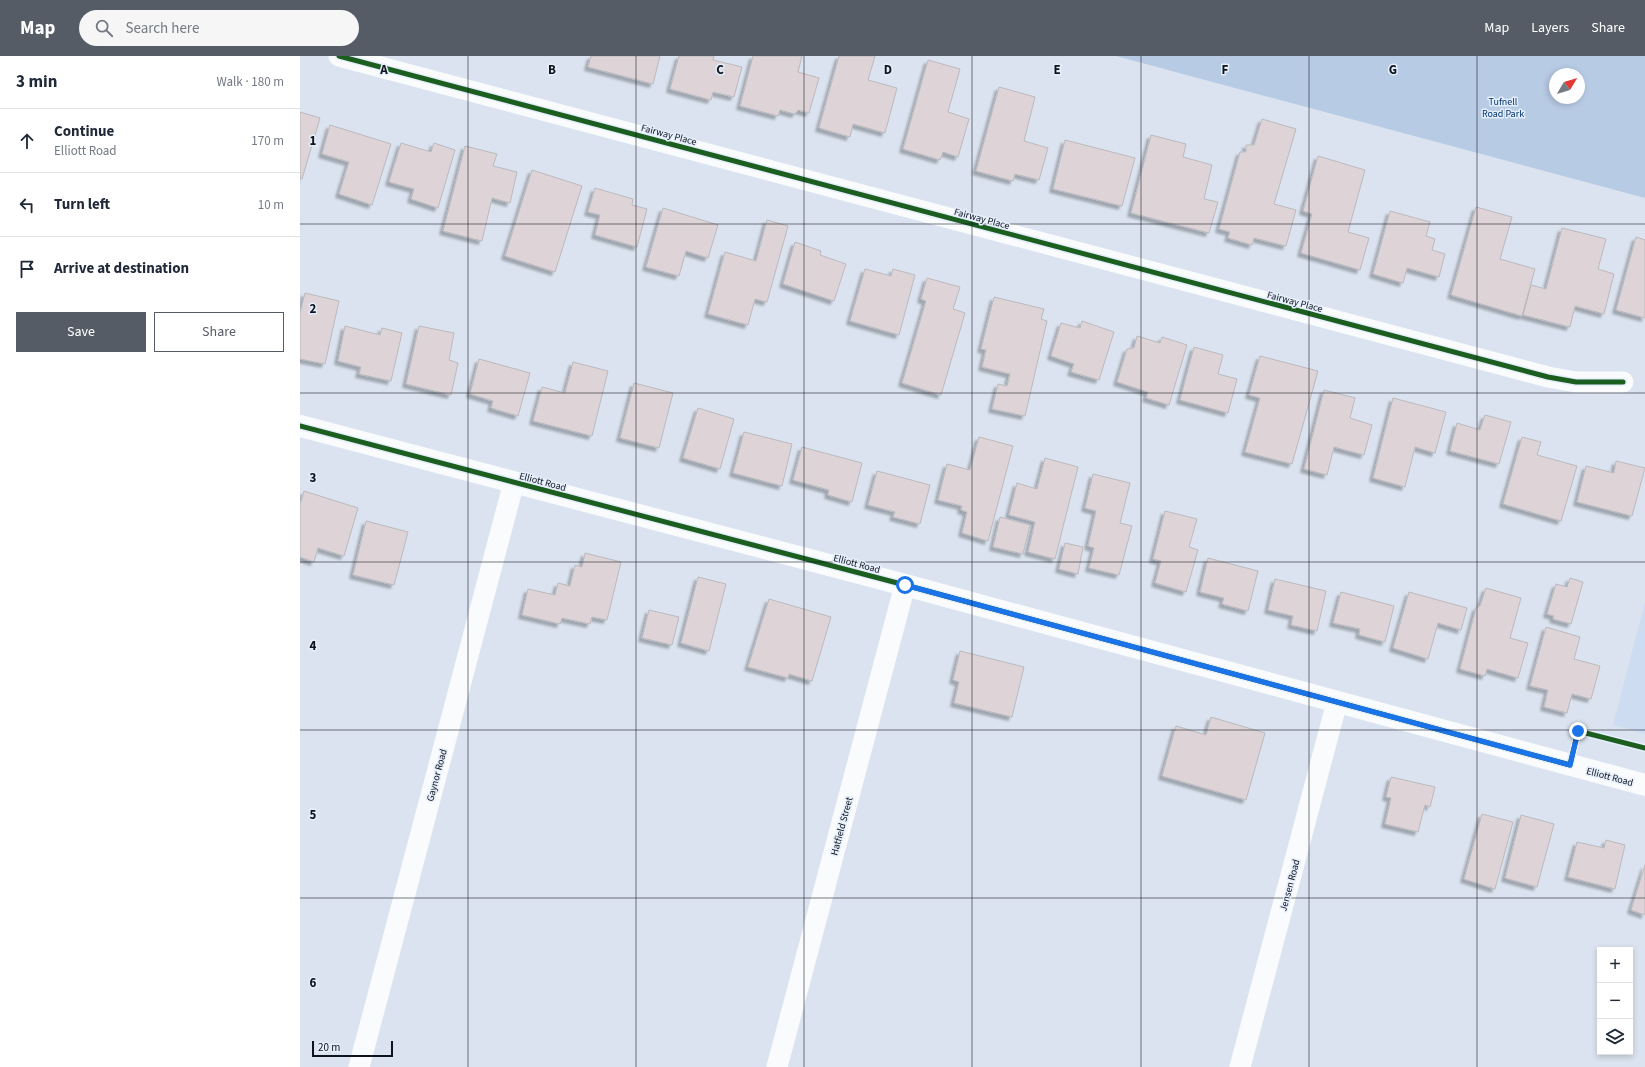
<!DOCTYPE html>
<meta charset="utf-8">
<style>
body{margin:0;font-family:"Source Sans 3",sans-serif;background:#f6f6f7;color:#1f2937}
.controls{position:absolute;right:12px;bottom:12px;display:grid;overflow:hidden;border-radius:0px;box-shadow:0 2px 6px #0003}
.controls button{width:36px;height:36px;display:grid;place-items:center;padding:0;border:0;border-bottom:1px solid #e0e1e3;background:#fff;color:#1f2937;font:20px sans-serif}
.compass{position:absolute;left:1249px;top:12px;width:36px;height:36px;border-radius:50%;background:#fff;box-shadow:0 2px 6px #0003;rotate:52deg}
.scale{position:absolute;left:12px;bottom:10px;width:81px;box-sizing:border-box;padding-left:4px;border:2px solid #0f141c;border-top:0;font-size:11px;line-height:14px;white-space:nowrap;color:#0f141c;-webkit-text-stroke:3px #e5eefb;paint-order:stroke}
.stop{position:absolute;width:12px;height:12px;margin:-9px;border:3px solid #1a73e8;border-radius:50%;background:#fff}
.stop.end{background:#1a73e8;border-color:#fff;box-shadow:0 1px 4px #0008}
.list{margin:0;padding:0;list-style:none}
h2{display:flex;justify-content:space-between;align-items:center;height:52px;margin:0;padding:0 16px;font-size:17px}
h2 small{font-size:13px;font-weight:400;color:#747a83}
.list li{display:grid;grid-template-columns:26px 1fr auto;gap:12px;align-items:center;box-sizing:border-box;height:64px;padding:0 16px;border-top:1px solid #e0e1e3}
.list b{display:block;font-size:15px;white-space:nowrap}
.list p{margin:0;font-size:13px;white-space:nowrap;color:#747a83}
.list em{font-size:13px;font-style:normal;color:#747a83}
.actions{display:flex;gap:8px;padding:12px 16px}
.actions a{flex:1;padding:9px 0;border:1px solid #565c66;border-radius:0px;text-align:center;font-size:14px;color:#565c66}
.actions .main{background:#565c66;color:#fff}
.icon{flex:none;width:22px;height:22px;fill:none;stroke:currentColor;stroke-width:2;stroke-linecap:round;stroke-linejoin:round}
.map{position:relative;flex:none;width:1345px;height:1011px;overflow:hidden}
header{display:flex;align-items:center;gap:24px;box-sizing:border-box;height:56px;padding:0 20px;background:#565c66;color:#fff}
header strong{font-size:19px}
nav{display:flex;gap:22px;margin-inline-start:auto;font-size:14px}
.search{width:280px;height:36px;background:#f6f6f7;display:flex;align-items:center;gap:10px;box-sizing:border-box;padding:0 14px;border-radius:22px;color:#747a83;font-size:15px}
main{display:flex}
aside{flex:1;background:#fff}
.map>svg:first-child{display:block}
</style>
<header>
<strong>Map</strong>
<div class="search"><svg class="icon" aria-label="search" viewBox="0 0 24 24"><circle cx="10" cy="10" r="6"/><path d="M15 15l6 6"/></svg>Search here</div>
<nav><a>Map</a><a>Layers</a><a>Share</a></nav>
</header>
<main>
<aside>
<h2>3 min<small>Walk · 180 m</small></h2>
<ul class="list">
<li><svg class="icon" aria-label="ahead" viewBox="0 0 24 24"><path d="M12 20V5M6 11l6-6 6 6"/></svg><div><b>Continue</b><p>Elliott Road</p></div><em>170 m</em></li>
<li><svg class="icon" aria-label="left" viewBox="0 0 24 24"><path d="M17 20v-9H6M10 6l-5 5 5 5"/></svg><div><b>Turn left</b></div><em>10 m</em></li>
<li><svg class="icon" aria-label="arrive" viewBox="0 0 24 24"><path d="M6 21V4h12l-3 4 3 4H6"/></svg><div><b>Arrive at destination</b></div></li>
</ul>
<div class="actions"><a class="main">Save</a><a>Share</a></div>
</aside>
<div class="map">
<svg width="1345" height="1011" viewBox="0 0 1345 1011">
<defs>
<filter id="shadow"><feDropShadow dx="-3.5" dy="3.5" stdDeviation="1" flood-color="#0004"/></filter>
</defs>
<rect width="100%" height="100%" fill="#dae3ef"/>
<path fill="#cddcf0" d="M1345,546V678L1313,669Z"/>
<path fill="#b8cbe5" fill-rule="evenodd" d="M816,0H1345V142ZM1255,18H1279V42H1255Z"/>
<path fill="#ded4d8" stroke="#bab9be" filter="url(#shadow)" d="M291,0H360L353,28L288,11Z
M379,0H414L413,4L442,11L434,41L413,36L411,44L370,33Z
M453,0H502L498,16L519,22L509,57L498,54L495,58L480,54L478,60L440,50Z
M539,0H575L568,24L597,32L585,77L553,68L550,81L519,72Z
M628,4L660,13L648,56L669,63L658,101L643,96L640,104L603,93Z
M699,31L735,41L724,85L748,92L739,124L715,118L713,125L676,115Z
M0,56L20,62L2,123L0,122Z
M962,63L996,73L974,148L996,154L986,190L954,182L952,189L928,182L930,176L919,173L940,96H946V89H954Z
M30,69L91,88L72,149L39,138L49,106L22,98Z
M851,79L886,88L883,101L912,109L904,143L918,146L909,177L831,157Z
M765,84L835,102L822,150L753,133Z
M101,87L131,96L134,87L155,94L138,152L111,143L114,133L89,126Z
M165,90L197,98L193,110L217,116L210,147L192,142L182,185L143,175Z
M1018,100L1065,114L1048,176L1069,182L1060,214L1001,197L1012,158L1003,155Z
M232,114L282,130L255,216L205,200Z
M295,132L333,143L332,149L347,153L337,191L295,179L300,159L288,156Z
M1176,151L1212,161L1200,203L1235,213L1222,260L1151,239Z
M363,152L418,169L408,202L386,195L379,220L346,211Z
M1090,155L1130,166L1126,180L1135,183L1132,194L1145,198L1139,221L1107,212L1103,227L1073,218Z
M467,164L488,170L467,246L455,243L448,269L408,258L425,196L456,205Z
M1262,172L1306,183L1298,213L1314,218L1304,258L1275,250L1270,271L1223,259L1231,229L1246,233Z
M1336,181L1345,184V262L1316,254Z
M495,186L521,195L520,199L546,208L534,245L483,228Z
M565,213L591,220L593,213L615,219L599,279L550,265Z
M627,222L660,231L653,253L665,257L641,339L602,327L626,245L621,243Z
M5,237L39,245L25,308L0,303V257Z
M694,241L744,253L741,263L747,265L725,360L692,353L698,328L707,330L710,318L682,311L686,294L681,293Z
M782,265L814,276L799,324L771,316L774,308L751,300L761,267L780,272Z
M45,270L80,279L82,272L102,277L91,325L59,318L61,311L38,305Z
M119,270L154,277L149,304L158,307L151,339L106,328Z
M837,280L860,287L862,281L887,289L869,349L846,342L848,336L817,326L827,293L834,292Z
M894,291L923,299L918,318L937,323L928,357L880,344Z
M960,300L1018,315L992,408L945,396L960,342L949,339Z
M179,303L230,317L218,360L191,352L193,345L170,338Z
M273,306L308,315L292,380L233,365L242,331L265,337Z
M334,327L373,337L359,392L320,382Z
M1024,334L1055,342L1050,362L1072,369L1064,399L1034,391L1027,419L1004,413Z
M1093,342L1146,356L1135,397L1115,391L1105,431L1073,422Z
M398,352L434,363L420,413L383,402Z
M1185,359L1211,366L1199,408L1150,395L1157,367L1180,374Z
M444,376L492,388L482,430L433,417Z
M679,381L713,390L688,485L662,477L667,456L661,454L662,450L638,444L647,408L670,414Z
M1222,381L1241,386L1237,399L1277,410L1261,465L1203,448Z
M502,391L562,407L552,446L528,439L529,434L493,424Z
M745,402L778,411L755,503L728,496L735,466L709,459L717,427L737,433Z
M1316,405L1345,412L1332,460L1277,446L1286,410L1314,417Z
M577,415L630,429L620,468L593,461L595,456L568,449Z
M793,418L830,427L820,467L832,470L819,519L789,512L794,492L788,490L796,455L785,452Z
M4,435L58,452L44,500L18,492L14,506L0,501V449Z
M865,455L897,463L889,491L898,494L886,536L855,527L861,505L853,503Z
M700,461L730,469L723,498L693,491Z
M66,465L108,476L94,529L53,519Z
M765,487L783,491L778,518L759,513Z
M285,497L321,506L307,564L292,561L290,568L262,562L260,568L222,559L228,533L255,539L258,527L270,530L275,509L282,511Z
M908,502L958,515L948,555L922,548L924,542L900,536Z
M398,521L426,528L409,595L381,587Z
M1270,522L1283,526L1271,568L1253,563L1254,560L1247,558L1256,528L1267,531Z
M975,523L1026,535L1017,575L991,569L993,560L968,554Z
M1186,532L1221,542L1210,582L1228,587L1218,622L1187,613L1185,620L1160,613L1176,552L1180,550Z
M1041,536L1094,550L1085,586L1059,579L1060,573L1033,567Z
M1109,536L1167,552L1161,574L1138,567L1128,603L1093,592Z
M469,543L531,561L512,625L489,618L488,622L448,611Z
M349,554L379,561L372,589L342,582Z
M1246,571L1280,581L1274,603L1300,610L1291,643L1272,638L1267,657L1244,651L1248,634L1230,630Z
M660,595L724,611L712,661L654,647L659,626L653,624Z
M911,661L965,677L946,744L862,720L876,670L906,679Z
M1091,721L1135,731L1130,751L1125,749L1118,776L1085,768L1091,742L1086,741Z
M1182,758L1213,766L1195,833L1164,823Z
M1221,759L1254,768L1237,831L1205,822Z
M1306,784L1325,789L1315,833L1268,821L1277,786L1304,792Z
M1345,809V859L1331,854Z"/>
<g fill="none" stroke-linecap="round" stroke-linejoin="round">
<path stroke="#f9fbfd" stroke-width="21" d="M39,0L1248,321L1276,326H1323
M59,1011L214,426
M477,1011L605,529
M940,1011L1037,646"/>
<path stroke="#f9fbfd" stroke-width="22" d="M0,370L605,529L1345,729"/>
<defs>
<path id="cycleway" d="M39,0L1248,321L1276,326H1323
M0,370L605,529L1270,709L1278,675L1345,692"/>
</defs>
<use href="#cycleway" stroke="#e5eefb" stroke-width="8"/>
<use href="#cycleway" stroke="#1b5e20" stroke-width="5"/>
</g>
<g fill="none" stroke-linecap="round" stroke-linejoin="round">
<path stroke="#1a73e8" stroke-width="5" d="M605,529L1270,709L1278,675"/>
</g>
<path fill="none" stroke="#0f141c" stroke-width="1" stroke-opacity="0.55" d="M168,0V1011M336,0V1011M504,0V1011M672,0V1011M841,0V1011M1009,0V1011M1177,0V1011M0,168H1345M0,337H1345M0,506H1345M0,674H1345M0,842H1345"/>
<g text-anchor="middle" stroke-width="3" stroke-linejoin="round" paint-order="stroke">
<g font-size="10" fill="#003371" stroke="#e5eefb">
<text x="1203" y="49">Tufnell<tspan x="1203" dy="12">Road Park</tspan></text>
</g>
<g font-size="10" fill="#0f141c" stroke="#e5eefb">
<text transform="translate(369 78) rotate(15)" y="4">Fairway Place</text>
<text transform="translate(682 162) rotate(15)" y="4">Fairway Place</text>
<text transform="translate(995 245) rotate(15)" y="4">Fairway Place</text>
<text transform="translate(243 425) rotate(15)" y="4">Elliott Road</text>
<text transform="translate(557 507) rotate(15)" y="4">Elliott Road</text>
<text transform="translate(136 719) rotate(-75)" y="4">Gaynor Road</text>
<text transform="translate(1310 720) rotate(15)" y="4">Elliott Road</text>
<text transform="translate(541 770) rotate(-75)" y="4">Hatfield Street</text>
<text transform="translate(989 829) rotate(-75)" y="4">Jensen Road</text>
</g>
</g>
<g font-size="13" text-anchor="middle" font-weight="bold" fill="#0f141c" stroke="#e5eefb" stroke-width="3" stroke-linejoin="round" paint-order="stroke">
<text x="84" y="18">A</text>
<text x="252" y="18">B</text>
<text x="420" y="18">C</text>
<text x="588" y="18">D</text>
<text x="757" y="18">E</text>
<text x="925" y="18">F</text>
<text x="1093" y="18">G</text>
<text x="13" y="89">1</text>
<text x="13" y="257">2</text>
<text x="13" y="426">3</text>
<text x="13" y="594">4</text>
<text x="13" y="763">5</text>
<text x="13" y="931">6</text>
</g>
</svg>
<div class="controls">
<button>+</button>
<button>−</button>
<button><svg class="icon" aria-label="layers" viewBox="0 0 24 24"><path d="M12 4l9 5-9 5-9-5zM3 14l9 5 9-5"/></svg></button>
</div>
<svg class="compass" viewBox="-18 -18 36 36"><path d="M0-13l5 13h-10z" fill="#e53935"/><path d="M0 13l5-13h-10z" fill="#747a83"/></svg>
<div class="scale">20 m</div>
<div class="stop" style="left:605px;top:529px"></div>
<div class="stop end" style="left:1278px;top:675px"></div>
</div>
</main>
